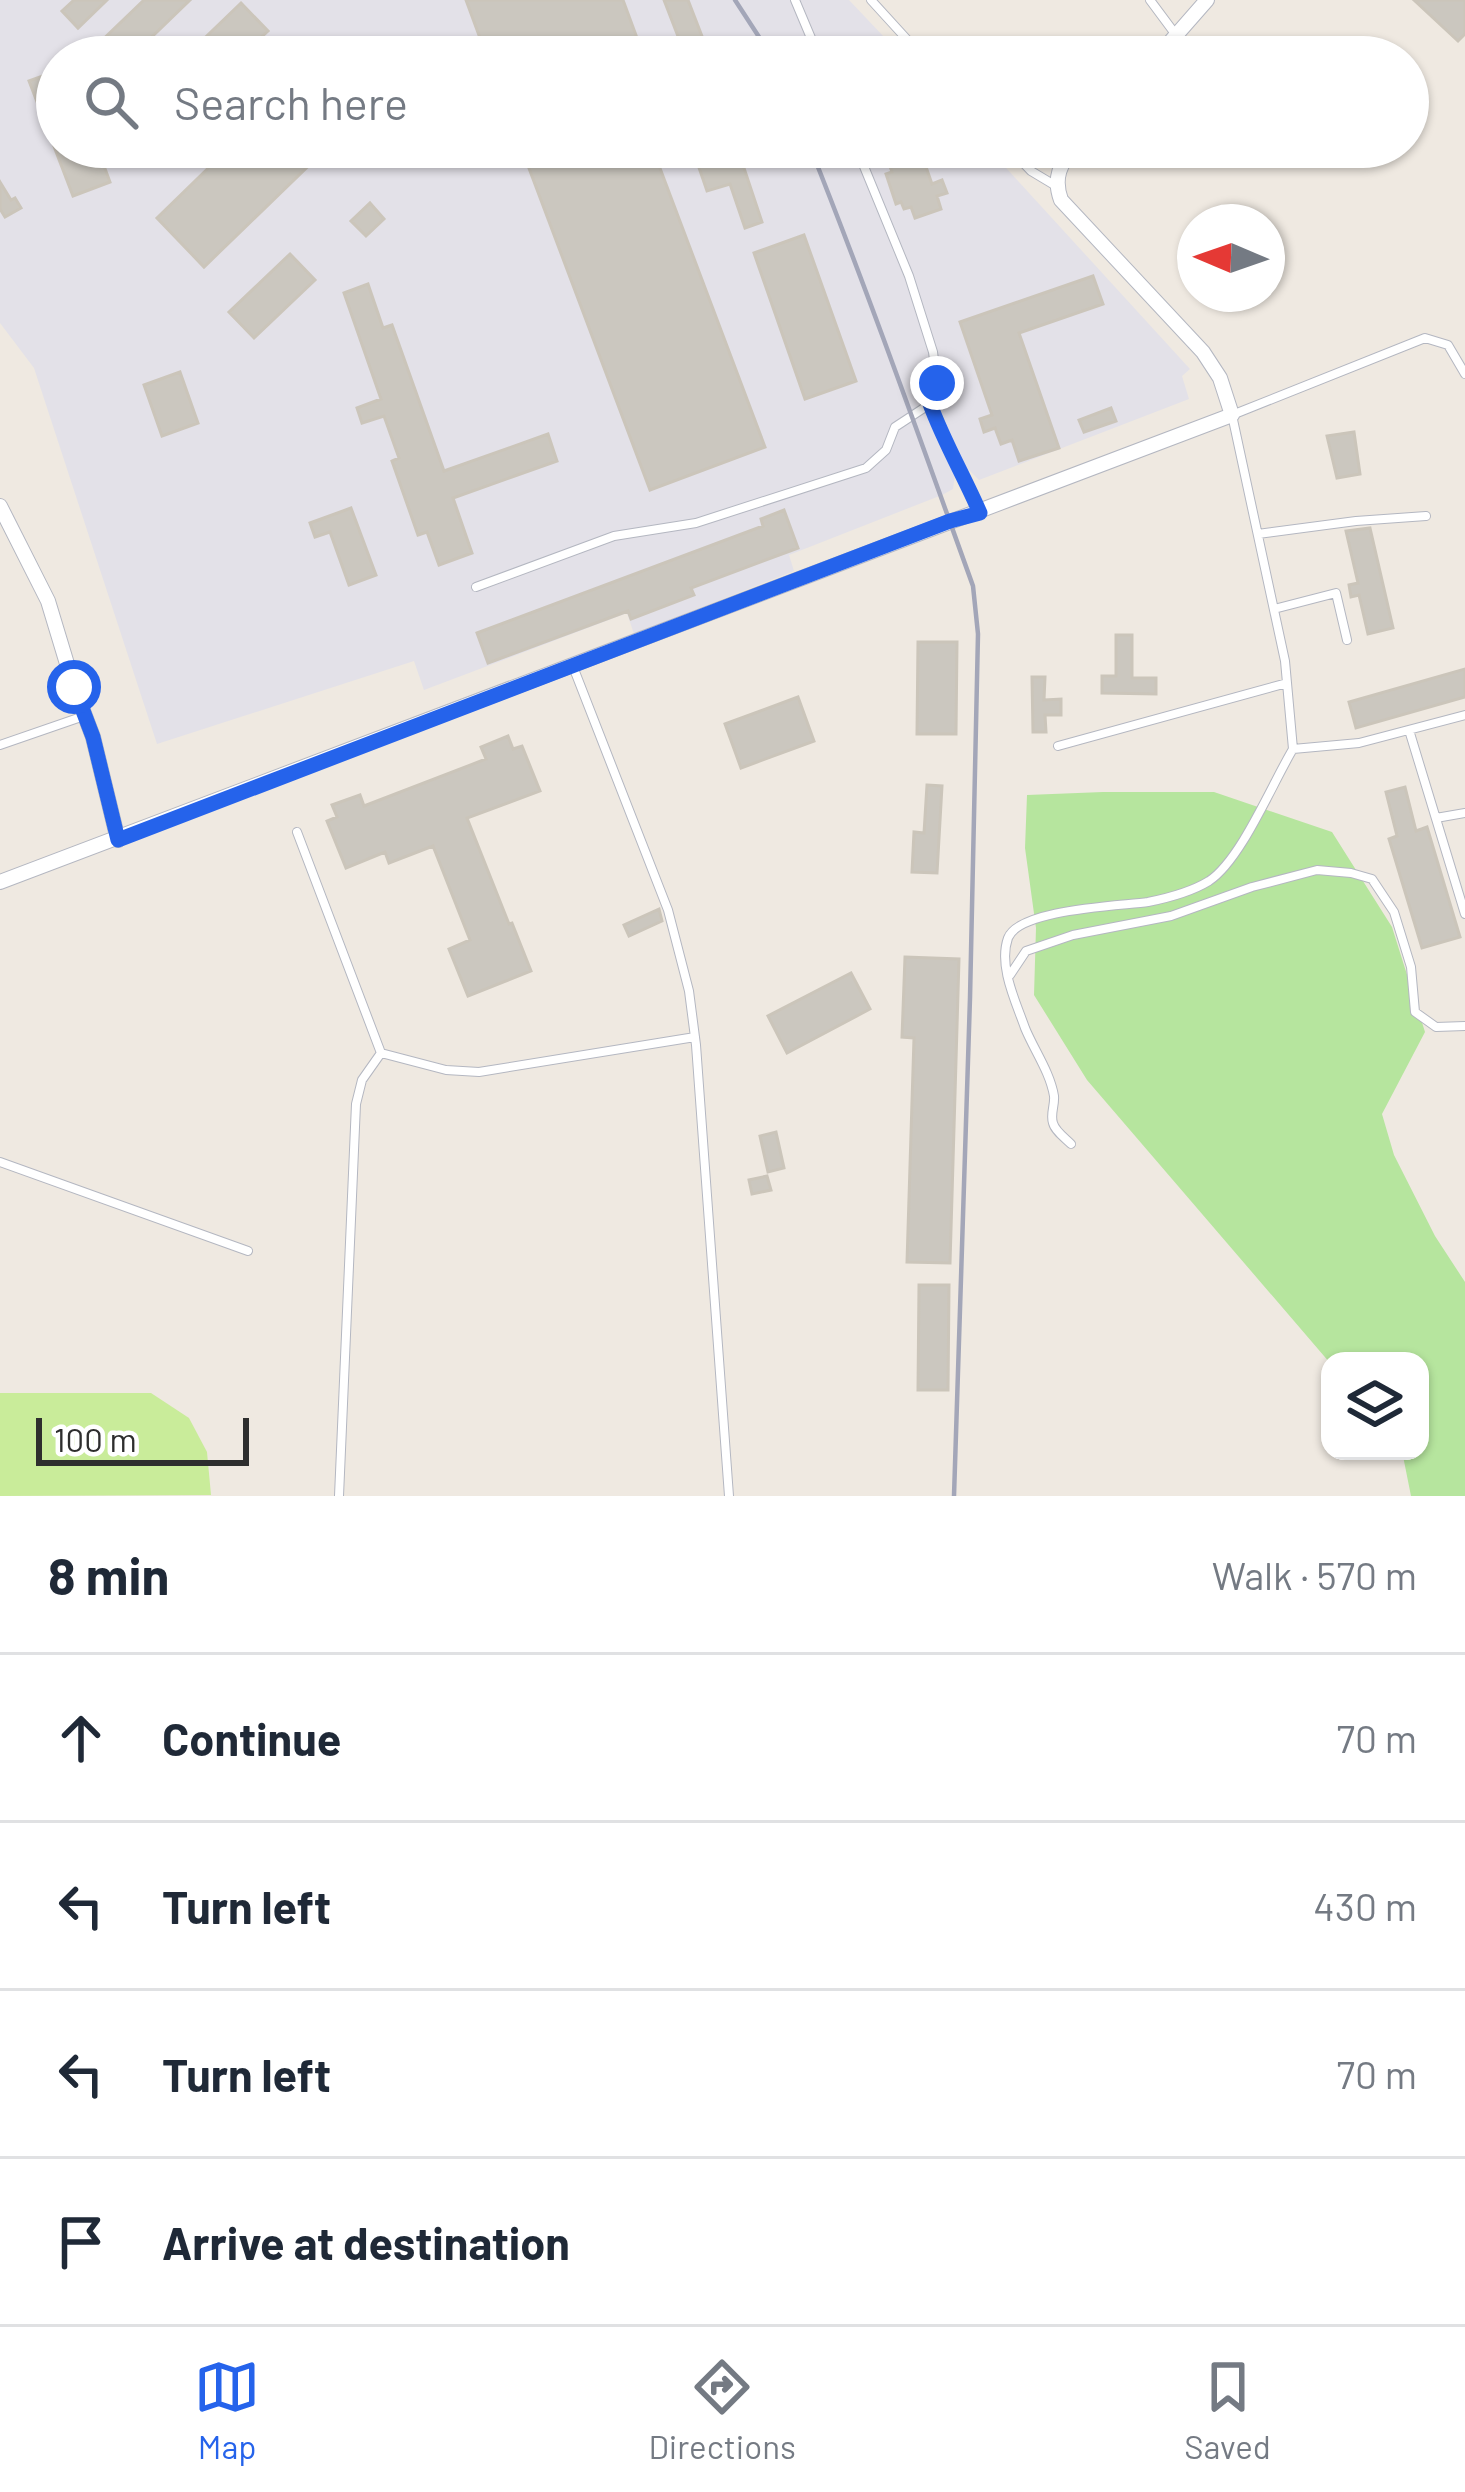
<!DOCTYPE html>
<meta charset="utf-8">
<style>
body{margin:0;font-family:Barlow,sans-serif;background:#f2f2f3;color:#1f2937}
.controls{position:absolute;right:36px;bottom:36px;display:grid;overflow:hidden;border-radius:24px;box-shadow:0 3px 9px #0004}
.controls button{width:108px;height:108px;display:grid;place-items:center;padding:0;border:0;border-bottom:3px solid #e0e1e3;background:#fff;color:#1f2937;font:60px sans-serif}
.compass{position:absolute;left:1177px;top:204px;width:108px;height:108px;border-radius:50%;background:#fff;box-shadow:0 3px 9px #0004;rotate:272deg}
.scale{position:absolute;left:36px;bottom:30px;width:213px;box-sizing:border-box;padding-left:12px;border:6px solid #2e2e2e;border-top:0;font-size:33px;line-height:42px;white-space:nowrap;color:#2e2e2e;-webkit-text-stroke:9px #fff;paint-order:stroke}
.stop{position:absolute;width:36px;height:36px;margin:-27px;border:9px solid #2563eb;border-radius:50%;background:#fff}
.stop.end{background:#2563eb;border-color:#fff;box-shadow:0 3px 12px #0008}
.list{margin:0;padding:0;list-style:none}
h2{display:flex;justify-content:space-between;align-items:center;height:156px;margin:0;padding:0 48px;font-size:51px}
h2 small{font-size:39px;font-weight:400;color:#747a83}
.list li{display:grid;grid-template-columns:78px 1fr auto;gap:36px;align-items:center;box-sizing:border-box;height:168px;padding:0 48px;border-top:3px solid #e0e1e3}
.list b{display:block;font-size:45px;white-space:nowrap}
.list em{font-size:39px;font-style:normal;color:#747a83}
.icon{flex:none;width:66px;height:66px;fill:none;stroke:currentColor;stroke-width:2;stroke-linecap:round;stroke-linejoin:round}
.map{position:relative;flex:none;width:1465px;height:1496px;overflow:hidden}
.search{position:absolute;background:#fff;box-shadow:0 3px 9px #0004;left:36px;right:36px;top:36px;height:132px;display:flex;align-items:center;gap:30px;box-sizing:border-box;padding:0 42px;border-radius:66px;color:#747a83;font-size:45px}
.sheet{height:828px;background:#fff}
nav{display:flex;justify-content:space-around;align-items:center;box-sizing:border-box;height:168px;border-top:3px solid #e0e1e3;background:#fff;font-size:33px;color:#747a83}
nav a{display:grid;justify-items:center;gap:6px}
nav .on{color:#2563eb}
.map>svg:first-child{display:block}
</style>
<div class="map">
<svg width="1465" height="1496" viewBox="0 0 1465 1496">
<rect width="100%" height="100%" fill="#efe9e1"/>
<path fill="#e3e1e8" d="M0,0H849L903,57H57V147H987L1190,369L1182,376L1189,399L979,480L969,470L955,475L953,489L942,495L789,555L794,571L634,634L627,613L424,690L414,661L157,744L34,368L0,323Z"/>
<path fill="#b6e59e" d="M1103,792H1214L1332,832L1392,927L1425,1032L1382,1114L1394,1155L1435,1236L1465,1282V1496H1411L1402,1451H1420V1361L1330,1363L1087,1080L1034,995L1036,928L1025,848L1027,795Z"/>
<path fill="#c9ec9a" d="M0,1393H151L189,1418L207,1452L211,1495L0,1496Z"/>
<path fill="#cbc7bf" stroke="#cbc5ba" stroke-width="3" d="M74,0H107L78,28L62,11Z
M144,0H190L131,57H103L94,48Z
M466,0H623L644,57H487Z
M664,0H688L710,57H686Z
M1414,0H1465V34L1458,41Z
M241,3L268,31L240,57H185Z
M43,76L50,94L57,92V147H97L110,182L73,196L29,81Z
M230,147H328L204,267L157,218Z
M521,147H652L765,447L650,490Z
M700,147H737L762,222L745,228L730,184L707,191L693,150Z
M883,147H919L932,184L942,180L947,193L937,196L941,209L915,218L911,207L904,209L901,202L896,204L886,174L892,172Z
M0,182L11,200L15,198L21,208L5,217L0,209Z
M370,203L384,219L366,236L351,221Z
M804,235L856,381L805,399L754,253Z
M290,254L315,280L254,338L229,312Z
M1093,276L1103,304L1019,333L1059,448L1019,461L1012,440L1001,444L995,428L984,432L980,419L992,415L960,322Z
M368,284L383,328L392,325L444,471L548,434L557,461L453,498L472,553L439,565L427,532L418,535L392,461L399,458L384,416L362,423L357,408L381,399L344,293Z
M180,372L198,423L162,436L144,385Z
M1111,408L1116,421L1084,432L1079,420Z
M1354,432L1360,474L1337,478L1327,436Z
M351,508L376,575L349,585L330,532L315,537L310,523Z
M784,510L798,548L691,588L694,595L631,619L628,611L488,663L477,633L763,526L761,519Z
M1370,528L1393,628L1368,634L1359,595L1351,597L1349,585L1358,583L1346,531Z
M1116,635H1132V678H1156V694L1102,693V676H1116Z
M918,642H957L956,734H917Z
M1465,669V697L1356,728L1349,702Z
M1032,677H1045L1044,700L1061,699V715H1045L1046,732H1033Z
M798,697L814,741L741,768L725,724Z
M508,736L513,749L522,746L540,791L467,818L509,924L512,923L531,971L468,996L449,949L470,940L433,846L389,863L385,852L346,868L327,821L337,817L332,805L360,795L364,806L486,759L481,747Z
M927,785L942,786L937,873L912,872L914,832L924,833Z
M1405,787L1416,831L1427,827L1460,937L1422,948L1389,839L1397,836L1386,792Z
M659,909L662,921L629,936L624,925Z
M905,957L959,959L950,1263L907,1262L914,1038L902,1037Z
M851,973L870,1009L787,1053L768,1016Z
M776,1132L784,1168L768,1172L760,1136Z
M767,1176L771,1190L752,1194L749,1180Z
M919,1285H949L948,1390H918Z"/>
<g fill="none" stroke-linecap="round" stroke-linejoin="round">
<defs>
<path id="service" d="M795,0L819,57
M871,0L923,57
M1150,0L1176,35
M1008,147L1031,171L1056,186
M1465,374L1448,345L1425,338L1232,415L1285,661L1293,749L1359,743L1465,715
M930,404C944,441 963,475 979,511
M1258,534L1356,521L1426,516
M476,587L614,536L696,523L866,468L886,450L895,427L930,404L937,383L933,352L909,276L856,147
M1274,609L1336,593L1347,640
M572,664L668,910L689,991L696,1045L729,1496
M1409,730L1465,914
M0,745L84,716
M1058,746L1287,683
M1436,818L1465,813
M297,832L381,1053L446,1070L479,1072L695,1037
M1010,975L1026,951L1073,935L1171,916L1252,887L1317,870L1351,873L1372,879L1394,912L1411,967L1415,1012L1436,1027L1465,1026
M1071,1144C1065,1138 1055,1131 1053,1123C1050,1114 1055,1105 1054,1096C1050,1072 1034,1050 1025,1028C1016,1002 998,966 1008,938C1019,909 1119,906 1148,902C1168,898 1191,892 1209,881C1241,860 1272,784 1293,749
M0,1162L248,1251
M339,1496L356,1104L362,1080L381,1053"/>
<path id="minor" d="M1157,57L1207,0
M0,506L48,601L74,687L93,737L118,840
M0,882L1232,415L1220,378L1203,352L1061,200C1053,178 1060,163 1075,147"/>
</defs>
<use href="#service" stroke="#b4b7c1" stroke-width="10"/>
<use href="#minor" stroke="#b4b7c1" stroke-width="16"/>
<use href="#service" stroke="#fff" stroke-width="8"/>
<use href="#minor" stroke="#fff" stroke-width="14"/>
<path stroke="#a3a6b8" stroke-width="4.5" d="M735,0L772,57
M810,147C868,292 920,439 973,586L978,634L970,998L954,1496"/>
</g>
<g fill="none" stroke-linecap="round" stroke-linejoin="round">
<path stroke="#2563eb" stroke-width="15" d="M74,687L93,737L118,840L950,521L980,513C964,476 944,442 930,404L937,383"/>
</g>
</svg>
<div class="controls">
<button><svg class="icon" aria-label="layers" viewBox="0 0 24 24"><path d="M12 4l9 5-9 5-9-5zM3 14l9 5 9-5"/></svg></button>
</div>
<svg class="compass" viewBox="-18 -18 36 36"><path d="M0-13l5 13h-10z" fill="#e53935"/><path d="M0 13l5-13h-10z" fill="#747a83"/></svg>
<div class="scale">100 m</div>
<div class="stop" style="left:74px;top:687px"></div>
<div class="stop end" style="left:937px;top:383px"></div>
<div class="search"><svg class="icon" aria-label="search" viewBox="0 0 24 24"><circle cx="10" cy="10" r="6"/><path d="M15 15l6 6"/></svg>Search here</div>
</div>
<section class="sheet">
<h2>8 min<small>Walk · 570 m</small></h2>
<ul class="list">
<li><svg class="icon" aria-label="ahead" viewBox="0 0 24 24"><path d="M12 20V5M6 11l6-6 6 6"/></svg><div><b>Continue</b></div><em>70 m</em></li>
<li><svg class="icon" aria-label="left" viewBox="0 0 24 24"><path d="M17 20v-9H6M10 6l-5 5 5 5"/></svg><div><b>Turn left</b></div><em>430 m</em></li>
<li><svg class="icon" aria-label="left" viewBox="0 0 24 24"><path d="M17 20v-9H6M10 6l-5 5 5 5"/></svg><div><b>Turn left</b></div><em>70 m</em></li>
<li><svg class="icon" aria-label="arrive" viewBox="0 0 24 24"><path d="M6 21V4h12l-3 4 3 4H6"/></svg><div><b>Arrive at destination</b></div></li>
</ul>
</section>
<nav>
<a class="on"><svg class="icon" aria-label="map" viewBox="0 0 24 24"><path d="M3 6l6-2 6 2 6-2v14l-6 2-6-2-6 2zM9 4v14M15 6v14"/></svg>Map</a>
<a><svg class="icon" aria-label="directions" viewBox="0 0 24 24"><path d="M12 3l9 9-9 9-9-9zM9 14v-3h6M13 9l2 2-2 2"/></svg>Directions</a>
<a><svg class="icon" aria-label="saved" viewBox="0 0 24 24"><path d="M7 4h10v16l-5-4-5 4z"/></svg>Saved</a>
</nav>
